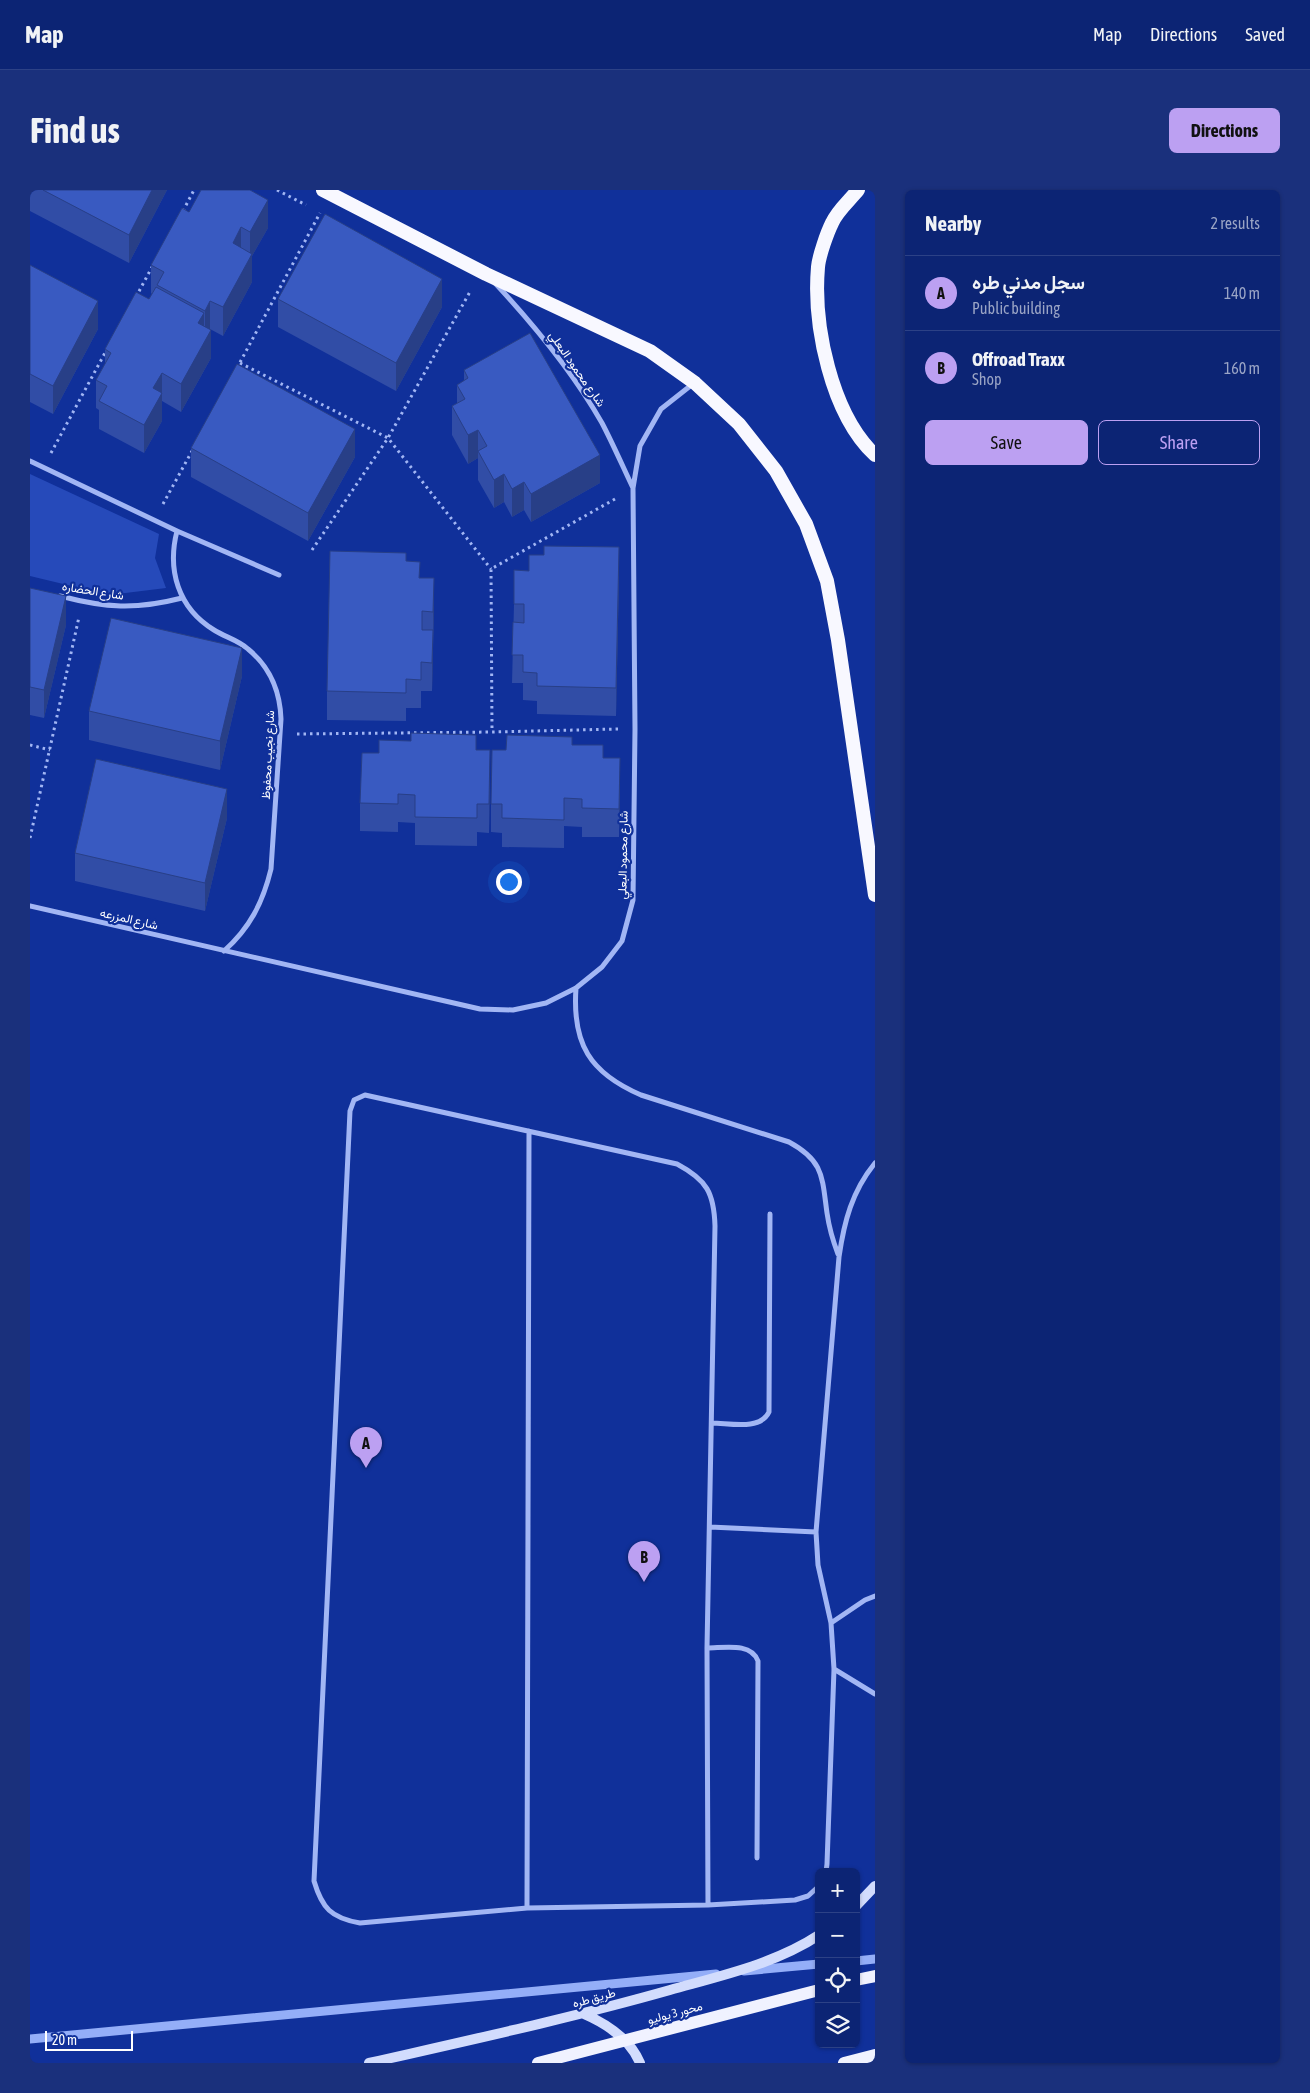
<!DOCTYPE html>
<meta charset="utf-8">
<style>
body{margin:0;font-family:"Asap Condensed",Vazirmatn,sans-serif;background:#1a307c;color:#f1f3f6}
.controls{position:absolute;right:15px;bottom:15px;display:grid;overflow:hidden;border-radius:8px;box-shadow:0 1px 4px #0004}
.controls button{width:45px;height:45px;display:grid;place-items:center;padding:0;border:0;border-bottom:1px solid #2c4186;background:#0c2474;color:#f1f3f6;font:25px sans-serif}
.scale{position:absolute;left:15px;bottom:12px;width:88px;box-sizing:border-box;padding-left:5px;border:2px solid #fff;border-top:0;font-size:14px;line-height:18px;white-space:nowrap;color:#fff;-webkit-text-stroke:4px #10309a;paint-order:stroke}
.you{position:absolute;left:478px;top:691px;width:18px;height:18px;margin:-12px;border:4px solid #fff;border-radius:50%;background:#1a73e8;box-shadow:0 0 0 8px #1a73e833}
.badge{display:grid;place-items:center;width:32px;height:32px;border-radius:50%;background:#bca0f2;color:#111;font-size:16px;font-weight:700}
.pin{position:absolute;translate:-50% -41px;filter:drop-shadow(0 1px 2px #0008)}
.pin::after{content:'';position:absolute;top:26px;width:18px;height:15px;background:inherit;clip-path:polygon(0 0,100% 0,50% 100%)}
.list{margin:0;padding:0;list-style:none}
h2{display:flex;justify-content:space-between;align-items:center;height:65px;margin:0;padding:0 20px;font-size:21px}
h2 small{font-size:16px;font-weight:400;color:#9aa4c5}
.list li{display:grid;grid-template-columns:32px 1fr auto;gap:15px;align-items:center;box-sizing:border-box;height:75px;padding:0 20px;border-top:1px solid #2c4186}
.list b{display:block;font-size:19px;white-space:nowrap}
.list p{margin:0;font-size:16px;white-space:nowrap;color:#9aa4c5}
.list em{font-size:16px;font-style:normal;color:#9aa4c5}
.actions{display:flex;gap:10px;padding:15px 20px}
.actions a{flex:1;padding:11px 0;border:1px solid #bca0f2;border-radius:8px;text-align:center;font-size:18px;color:#bca0f2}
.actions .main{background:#bca0f2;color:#111}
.icon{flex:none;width:28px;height:28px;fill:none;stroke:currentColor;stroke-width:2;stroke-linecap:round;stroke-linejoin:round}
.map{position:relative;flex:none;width:845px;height:1873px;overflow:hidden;border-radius:8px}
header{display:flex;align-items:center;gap:30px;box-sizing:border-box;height:70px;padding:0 25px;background:#0c2474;border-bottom:1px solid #2c4186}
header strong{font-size:24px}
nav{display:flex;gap:28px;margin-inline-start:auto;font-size:18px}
.intro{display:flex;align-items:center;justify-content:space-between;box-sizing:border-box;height:120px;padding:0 30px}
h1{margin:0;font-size:35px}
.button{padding:12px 22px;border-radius:8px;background:#bca0f2;color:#111;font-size:18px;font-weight:700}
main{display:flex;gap:30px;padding:0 30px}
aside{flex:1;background:#0c2474;border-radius:8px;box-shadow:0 1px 4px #0004}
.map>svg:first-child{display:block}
</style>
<header>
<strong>Map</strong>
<nav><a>Map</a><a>Directions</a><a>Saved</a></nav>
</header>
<div class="intro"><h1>Find us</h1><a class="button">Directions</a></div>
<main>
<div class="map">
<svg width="845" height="1873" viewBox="0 0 845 1873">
<rect width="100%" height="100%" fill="#10309a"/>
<path fill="#264aba" d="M0,284L129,344L125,368L136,398L79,405L0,386Z"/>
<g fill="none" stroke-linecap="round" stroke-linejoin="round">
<path stroke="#94aef8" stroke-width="9" d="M826,1771L845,1769
M714,1781L789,1774
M0,1849L686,1784"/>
<path stroke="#a2b6f4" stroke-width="3" stroke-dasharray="2.5 4" stroke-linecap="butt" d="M247,0L276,15
M153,21L164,0
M106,107L122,77
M210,173L358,248L461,379
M207,178L290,23
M21,263L76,161
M585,309L461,379L462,542L588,539
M133,314L162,261
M282,360L358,248L441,100
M267,544L462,542
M0,555L20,560
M0,648L49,427"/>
<path stroke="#a2b6f4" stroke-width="5" d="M465,93C505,136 543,182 572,233C583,254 593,277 603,298
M0,271L147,341L249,385
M147,341C137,380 148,418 184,440C195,447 208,450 218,459C240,477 250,500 251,529L241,679C233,712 220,738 194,761
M30,406C76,418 105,420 152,408
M0,716L450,819L483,820L516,813L546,798L572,777L592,751L603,710L605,539L603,298L610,256L631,219L664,193
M546,798C542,854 560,883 611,905L759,952C794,971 792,987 797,1023C799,1037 803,1051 808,1064
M682,1233C699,1233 730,1241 739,1222L740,1024
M680,1337L786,1342
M801,1433L835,1410L845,1406
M677,1458C694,1458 721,1452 728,1471L727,1668
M804,1479L845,1504
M796,1682L797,1674L804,1479L801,1433L788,1375L786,1342L809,1067C814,1032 822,1001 845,973
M678,1715L677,1458L685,1036C684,1003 677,990 647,974L335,905L324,910L320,921L284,1691C292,1718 301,1728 330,1733L497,1718L678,1715L765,1710L778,1706L789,1696
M497,1718L499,941"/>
<path stroke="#d2dcfd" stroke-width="10" d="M826,1716L845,1696
M554,1824C577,1834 600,1849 610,1873
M339,1873C440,1850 541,1828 640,1800C690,1786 745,1774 789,1745"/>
<path stroke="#f0f2ff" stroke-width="12" d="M826,1790L845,1786
M814,1873L845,1865"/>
<path stroke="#f8f8ff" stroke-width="14" d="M293,0L456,84L620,161L665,193L709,234L746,281L776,334L797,391L808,450L845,705
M828,0C820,10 807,21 802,33C797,43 789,66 788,77C783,135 801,224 845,265"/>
<path stroke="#f0f2ff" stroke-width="12" d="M508,1873L789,1800"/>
</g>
<path fill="#314da6" d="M0,0H137L99,73L0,21Z
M159,22L238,38L222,66V92L193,146L180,139L181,168L151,222L132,211V231L114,263L69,239V220L66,218V190L75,175V159L119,109L122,104L121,103V75Z
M0,75L68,139L23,224L0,212Z
M248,109L412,117L366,201L248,137Z
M434,180L570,293L501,332L494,320L482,327L474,312L464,318L448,290V268L438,274L422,245V216L427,214V195L434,191Z
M161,258L325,267L278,351L161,287Z
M376,371L390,388L404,417L402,501H391V518H376V531L297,530V501Z
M499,381L589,386L586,526L507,524V511L493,510V493H482L484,414Z
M0,398L36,435L14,528L0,525Z
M212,486L190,580L59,550V521Z
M542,555L573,568L590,597L589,647H552V637L534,636V658L472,657V643L461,642V614L476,560Z
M446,560L460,588L459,643L447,642V656L385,655V633L368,632V642L330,641V613L349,563Z
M197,628L175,721L45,691V663Z"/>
<path fill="#283f87" d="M122,0H137L99,73V45Z
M238,10V38L222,66V92L193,146V117L220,68V42Z
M211,37V66L203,53Z
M412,89V117L366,201V173Z
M68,111V139L23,224V196Z
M180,111V139L175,149V121Z
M174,123V151L168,133Z
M181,140V168L151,222V194Z
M132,183V231L114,263V235L123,198Z
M325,239V267L278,351V323Z
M448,240V268L438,274V245Z
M570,265V293L501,332V304Z
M474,284V312L464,318V290Z
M494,292V320L482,327V299Z
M589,357V386L586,526V498Z
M404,388V417L403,450V422Z
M36,406V435L14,528V500Z
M403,440V469L402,501V473Z
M212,458V486L190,580V551Z
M460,560V588L459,643V614Z
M590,568V597L589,647V619Z
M197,599V628L175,721V693Z"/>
<path fill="#395ac1" stroke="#283f87" d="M13,0H122L99,45Z
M171,0H220L238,10L220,42L211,37L203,53L222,64L193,117L180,111L175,121L127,95L134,82L121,75L152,18L159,22Z
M295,24L412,89L366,173L248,109Z
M0,75L68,111L23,196L0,184Z
M126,97L174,123L168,133L181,140L151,194L132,183L123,198L132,203L114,235L69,211L77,196L66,190L81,163L75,159L106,102L119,109Z
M500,143L570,265L501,304L494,292L482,299L474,284L464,290L448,261L457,256L448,240L438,245L422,216L435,209L427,195L438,188L434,180Z
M207,174L325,239L278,323L161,258Z
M514,356L589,357L586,498L507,496V483L493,482V465H482L483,432L494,433V414H484V380L499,381V365H514Z
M300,361L376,363V371L390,372L389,388H404L403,422L392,421V440H403L402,473L391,472V490L376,489V503L297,501Z
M0,398L36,406L14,500L0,497Z
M81,428L212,458L190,551L59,521Z
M381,543L446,545V560H460L459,614H447V628L385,627V605L368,604V614L330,613L332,563H349V550L381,551Z
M477,545L542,547V555H573V568H590L589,619L552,618V609L534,608V630L472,628V614H461L462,560H476Z
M66,569L197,599L175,693L45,663Z"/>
<g text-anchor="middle" stroke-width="4.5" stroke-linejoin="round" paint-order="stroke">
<g font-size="12" fill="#fff" stroke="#10309a">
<text transform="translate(547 179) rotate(55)" y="4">شارع محمود البعلي</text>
<text transform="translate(63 401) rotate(9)" y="4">شارع الحضاره</text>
<text transform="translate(238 565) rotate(-87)" y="4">شارع نجيب محفوظ</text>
<text transform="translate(593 665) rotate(-89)" y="4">شارع محمود البعلي</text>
<text transform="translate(99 729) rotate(13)" y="4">شارع المزرعه</text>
<text transform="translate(564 1808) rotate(-15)" y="4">طريق طره</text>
<text transform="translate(645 1823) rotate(-15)" y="4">محور 3 يوليو</text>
</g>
</g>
</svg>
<div class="controls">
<button>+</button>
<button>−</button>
<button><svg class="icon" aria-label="locate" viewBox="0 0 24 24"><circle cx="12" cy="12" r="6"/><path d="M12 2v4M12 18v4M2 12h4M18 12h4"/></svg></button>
<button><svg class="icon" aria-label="layers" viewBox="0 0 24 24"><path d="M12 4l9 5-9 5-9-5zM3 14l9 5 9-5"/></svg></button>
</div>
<div class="scale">20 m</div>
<div class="you"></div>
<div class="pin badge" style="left:336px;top:1278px">A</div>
<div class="pin badge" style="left:614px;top:1392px">B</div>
</div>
<aside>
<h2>Nearby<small>2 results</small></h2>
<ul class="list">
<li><span class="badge">A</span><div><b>سجل مدني طره</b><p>Public building</p></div><em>140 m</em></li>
<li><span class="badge">B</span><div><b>Offroad Traxx</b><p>Shop</p></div><em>160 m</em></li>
</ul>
<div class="actions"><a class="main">Save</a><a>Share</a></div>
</aside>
</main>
